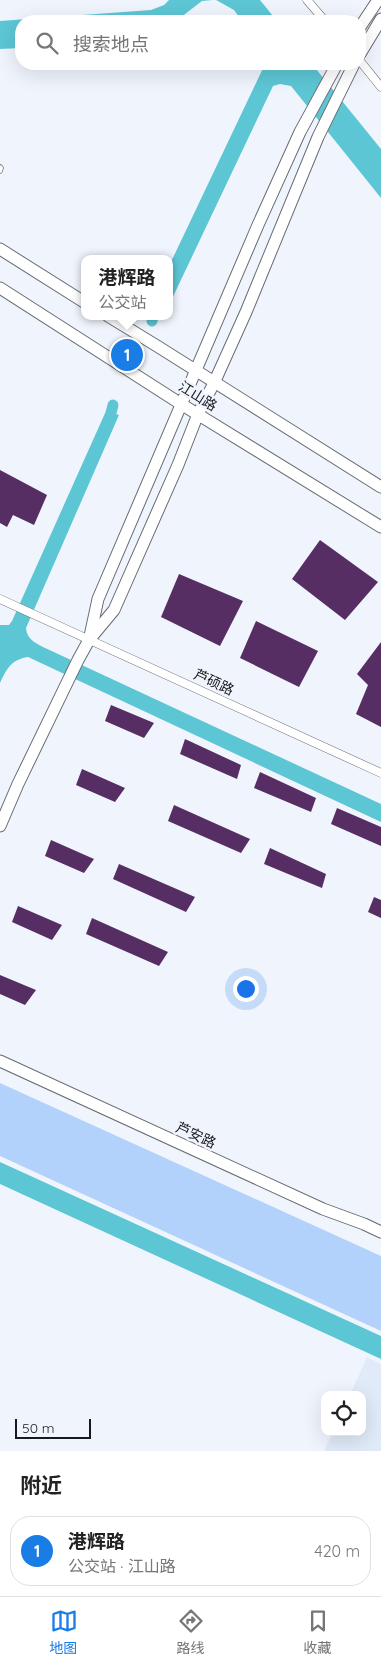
<!DOCTYPE html>
<html lang="zh">
<meta charset="utf-8">
<style>
body{margin:0;font-family:Quicksand,"Noto Sans SC",sans-serif;background:#f6f6f6;color:#222}
.controls{position:absolute;right:15px;bottom:15px;display:grid;overflow:hidden;border-radius:10px;box-shadow:0 5px 20px #0002}
.controls button{width:45px;height:45px;display:grid;place-items:center;padding:0;border:0;border-bottom:1px solid #e0e0e0;background:#fff;color:#222;font:25px sans-serif}
.scale{position:absolute;left:15px;bottom:12px;width:76px;box-sizing:border-box;padding-left:5px;border:2px solid #18191c;border-top:0;font-size:14px;line-height:18px;white-space:nowrap;color:#18191c;-webkit-text-stroke:4px #f0f5fd;paint-order:stroke}
.you{position:absolute;left:245px;top:988px;width:18px;height:18px;margin:-12px;border:4px solid #fff;border-radius:50%;background:#1a73e8;box-shadow:0 0 0 8px #1a73e833}
.badge{display:grid;place-items:center;width:32px;height:32px;border-radius:50%;background:#1a7ce5;color:#fff;font-size:16px;font-weight:700}
.pin{position:absolute;translate:-50% -50%;border:2px solid #fff;box-shadow:0 1px 5px #0006}
.popup{position:absolute;left:81px;top:255px;width:92px;height:65px;box-sizing:border-box;display:grid;place-content:center;border-radius:10px;background:#fff;filter:drop-shadow(0 1px 4px #0005);font-size:16px;white-space:nowrap;color:#767676}
.popup b{font-size:19px;color:#222}
.popup::after{content:'';position:absolute;left:50%;top:100%;margin-left:-10px;border:10px solid transparent;border-top-color:#fff}
.list{margin:0;padding:0;list-style:none}
h2{display:flex;justify-content:space-between;align-items:center;height:65px;margin:0;padding:0 20px;font-size:21px}
h2 small{font-size:16px;font-weight:400;color:#767676}
.list li{display:grid;grid-template-columns:32px 1fr auto;gap:15px;align-items:center;box-sizing:border-box;height:70px;margin:0 10px 10px;padding:0 10px;border:1px solid #e0e0e0;border-radius:20px}
.list b{display:block;font-size:19px;white-space:nowrap}
.list p{margin:0;font-size:16px;white-space:nowrap;color:#767676}
.list em{font-size:16px;font-style:normal;color:#767676}
.icon{flex:none;width:28px;height:28px;fill:none;stroke:currentColor;stroke-width:2;stroke-linecap:round;stroke-linejoin:round}
.map{position:relative;flex:none;width:381px;height:1451px;overflow:hidden}
.search{position:absolute;background:#fff;box-shadow:0 5px 20px #0002;left:15px;right:15px;top:15px;height:55px;display:flex;align-items:center;gap:12px;box-sizing:border-box;padding:0 18px;border-radius:20px;color:#767676;font-size:19px}
.sheet{height:145px;background:#fff}
nav{display:flex;justify-content:space-around;align-items:center;box-sizing:border-box;height:70px;border-top:1px solid #e0e0e0;background:#fff;font-size:14px;color:#767676}
nav a{display:grid;justify-items:center;gap:2px}
nav .on{color:#1a7ce5}
.map>svg:first-child{display:block}
</style>
<div class="map">
<svg width="381" height="1451" viewBox="0 0 381 1451">
<rect width="100%" height="100%" fill="#f0f5fd"/>
<path fill="#e0eaf8" d="M367,1357L381,1364V1451H324L333,1432H362V1395H350Z"/>
<path fill="#b2d2fc" d="M0,1083L381,1256V1331L0,1156Z"/>
<path fill="#5dc6d5" d="M169,0H213L202,1L176,21H21V48L0,49V21L151,10L164,5Z
M216,0H260L277,21H242L234,10Z
M265,64H312L381,149V198L291,86L280,84L273,86L170,303V264Z
M106,411L119,415L26,628C27,639 34,642 43,647L381,804V822L28,657C11,660 7,668 0,683V625H9L12,621Z
M0,1162L381,1336V1359L0,1184Z"/>
<g fill="none" stroke-linecap="round" stroke-linejoin="round">
<path stroke="#5dc6d5" stroke-width="11" d="M152,321L153,316
M111,413L113,405"/>
</g>
<path fill="#572e63" d="M0,470L47,495L34,525L13,515L7,527L0,523Z
M320,540L378,582L345,620L292,579Z
M179,574L243,601L220,646L161,617Z
M256,621L318,651L299,687L240,658Z
M381,642V727L356,714L368,685L357,674Z
M111,705L154,723L144,738L105,721Z
M185,739L241,765L237,779L180,754Z
M82,769L125,788L115,802L76,785Z
M260,772L316,798L311,812L254,788Z
M174,805L250,839L241,853L168,821Z
M337,808L381,827V846L331,824Z
M51,840L94,859L84,873L45,856Z
M270,848L326,874L322,888L264,864Z
M119,864L195,897L186,912L113,879Z
M374,897L381,900V918L368,912Z
M18,906L62,925L52,940L12,922Z
M92,918L168,952L159,966L86,934Z
M0,975L36,990L25,1005L0,994Z"/>
<g fill="none" stroke-linecap="round" stroke-linejoin="round">
<defs>
<path id="lane" d="M0,167L1,168L0,171"/>
<path id="street" d="M307,0L325,21
M360,61L381,87
M0,599L381,773"/>
<path id="secondary" d="M360,27L378,0
M360,54L381,19
M0,249L84,302
M0,288L181,404L381,527
M108,316L157,346L381,487
M90,636L98,599L258,225L300,132L337,64
M0,826L18,784L78,660L89,640L114,610L178,465L198,414L214,383L246,312L318,137L354,64
M0,1061L323,1209L364,1224L381,1232"/>
</defs>
<use href="#lane" stroke="#676b72" stroke-width="5.5"/>
<use href="#street" stroke="#676b72" stroke-width="9"/>
<use href="#secondary" stroke="#676b72" stroke-width="13"/>
<use href="#lane" stroke="#fff" stroke-width="4"/>
<use href="#street" stroke="#fff" stroke-width="8"/>
<use href="#secondary" stroke="#fff" stroke-width="11"/>
</g>
<g text-anchor="middle" stroke-width="5" stroke-linejoin="round" paint-order="stroke">
<g font-size="14" fill="#18191c" stroke="#f0f5fd">
<text transform="translate(198 396) rotate(32)" y="5">江山路</text>
<text transform="translate(214 682) rotate(25)" y="5">芦硕路</text>
<text transform="translate(196 1135) rotate(25)" y="5">芦安路</text>
</g>
</g>
</svg>
<div class="controls">
<button><svg class="icon" aria-label="locate" viewBox="0 0 24 24"><circle cx="12" cy="12" r="6"/><path d="M12 2v4M12 18v4M2 12h4M18 12h4"/></svg></button>
</div>
<div class="scale">50 m</div>
<div class="you"></div>
<div class="pin badge" style="left:127px;top:355px">1</div>
<div class="popup"><b>港辉路</b>公交站</div>
<div class="search"><svg class="icon" aria-label="search" viewBox="0 0 24 24"><circle cx="10" cy="10" r="6"/><path d="M15 15l6 6"/></svg>搜索地点</div>
</div>
<section class="sheet">
<h2>附近<small></small></h2>
<ul class="list">
<li><span class="badge">1</span><div><b>港辉路</b><p>公交站 · 江山路</p></div><em>420 m</em></li>
</ul>
</section>
<nav>
<a class="on"><svg class="icon" aria-label="map" viewBox="0 0 24 24"><path d="M3 6l6-2 6 2 6-2v14l-6 2-6-2-6 2zM9 4v14M15 6v14"/></svg>地图</a>
<a><svg class="icon" aria-label="directions" viewBox="0 0 24 24"><path d="M12 3l9 9-9 9-9-9zM9 14v-3h6M13 9l2 2-2 2"/></svg>路线</a>
<a><svg class="icon" aria-label="saved" viewBox="0 0 24 24"><path d="M7 4h10v16l-5-4-5 4z"/></svg>收藏</a>
</nav>
